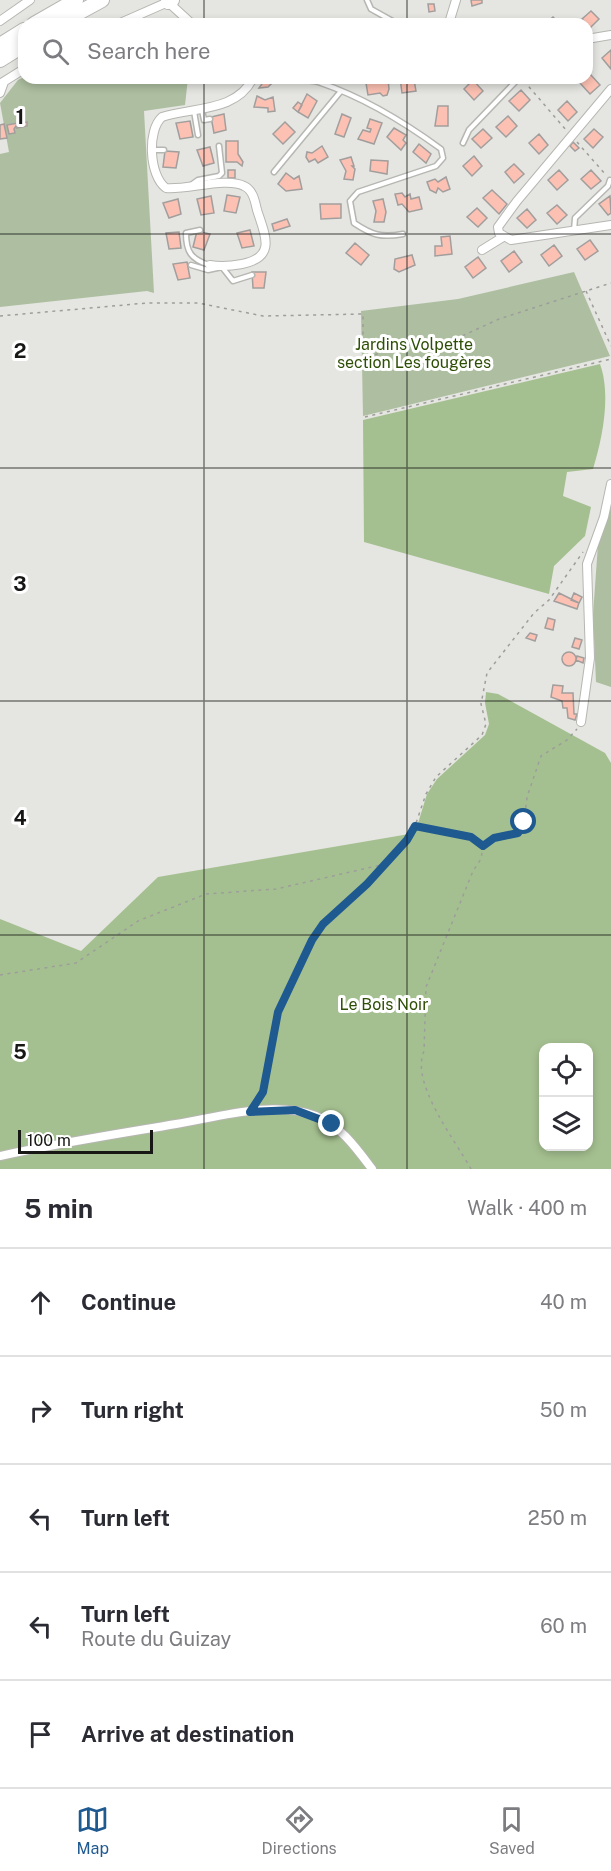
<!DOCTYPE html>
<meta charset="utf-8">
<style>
body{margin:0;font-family:"Public Sans",sans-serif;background:#f7f7f7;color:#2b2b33}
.controls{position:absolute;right:18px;bottom:18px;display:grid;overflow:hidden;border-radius:12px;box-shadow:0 3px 9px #0003}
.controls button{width:54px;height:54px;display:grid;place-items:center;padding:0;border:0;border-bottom:2px solid #e1e1e2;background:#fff;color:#2b2b33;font:30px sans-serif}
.scale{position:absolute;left:18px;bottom:15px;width:135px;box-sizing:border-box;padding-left:6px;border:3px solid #171716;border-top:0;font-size:16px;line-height:21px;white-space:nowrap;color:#171716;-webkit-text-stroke:4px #fff;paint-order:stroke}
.stop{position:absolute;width:18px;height:18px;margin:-14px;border:4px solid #1e5990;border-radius:50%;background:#fff}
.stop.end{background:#1e5990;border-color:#fff;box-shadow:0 2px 6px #0008}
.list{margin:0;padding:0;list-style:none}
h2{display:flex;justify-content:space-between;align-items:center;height:78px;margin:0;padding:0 24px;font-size:26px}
h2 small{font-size:20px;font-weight:400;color:#7c7c81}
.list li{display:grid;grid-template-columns:39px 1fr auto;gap:18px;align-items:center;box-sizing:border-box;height:108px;padding:0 24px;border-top:2px solid #e1e1e2}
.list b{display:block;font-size:22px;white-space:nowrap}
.list p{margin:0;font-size:20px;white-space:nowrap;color:#7c7c81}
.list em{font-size:20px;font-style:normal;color:#7c7c81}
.icon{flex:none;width:33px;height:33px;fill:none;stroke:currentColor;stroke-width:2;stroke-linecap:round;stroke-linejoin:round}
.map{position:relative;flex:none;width:611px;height:1169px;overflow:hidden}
.search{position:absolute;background:#fff;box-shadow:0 3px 9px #0003;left:18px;right:18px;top:18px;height:66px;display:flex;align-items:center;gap:15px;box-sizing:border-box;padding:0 21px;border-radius:18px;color:#7c7c81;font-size:22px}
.sheet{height:618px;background:#fff}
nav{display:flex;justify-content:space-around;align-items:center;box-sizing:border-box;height:84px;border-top:2px solid #e1e1e2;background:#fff;font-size:16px;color:#7c7c81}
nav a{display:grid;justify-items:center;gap:3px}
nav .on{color:#1e5990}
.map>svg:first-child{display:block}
</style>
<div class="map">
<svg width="611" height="1169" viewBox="0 0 611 1169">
<rect width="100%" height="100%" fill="#e5e5e1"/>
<path fill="#adbfa0" d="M24,77L188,78L185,105L144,111L154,293L147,291L0,307V154L9,152L0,103L18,80Z
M574,272L610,356L363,416L361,311L458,299Z
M611,508V687L596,682L593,615L598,544Z"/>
<path fill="#a5c090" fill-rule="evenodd" d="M600,364C611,394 603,437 593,469L567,472L563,496L591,507L585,536L554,566L549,594L364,542L363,420Z
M486,692L498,694L605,753L611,763V1169H0V919L81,951L158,877L415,833L427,794L437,779L485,735L489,724L485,703ZM544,1048H588V1146H544Z"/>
<path fill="#fcc1b2" stroke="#a29e9d" stroke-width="1.5" d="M471,0H482V3L472,6Z
M428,4H434L435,11L429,12Z
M591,11L599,19L590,28L582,19Z
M553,17L560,24H545Z
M611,50V69L602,58Z
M590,74L600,85L590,94L580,83Z
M266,78L276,79L268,87L259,88Z
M400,78L414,80L416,91L402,93Z
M388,79L389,89L387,95L383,96L380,93L368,95L366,83Z
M473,80L483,91L474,100L464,89Z
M521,90L530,100L519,111L509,101Z
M307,94L317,101L308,118L298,112Z
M257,96L265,100L273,97L275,111L268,112V108L254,107Z
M567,101L577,112L568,121L558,110Z
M298,102L302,105L298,112L293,108Z
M438,106H448V126H435Z
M224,114L226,130L214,133L211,117Z
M342,114L351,118L344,137L335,134Z
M508,116L517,126L506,137L496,127Z
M370,119L382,123L374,144L358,139L363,130L370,132L371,129L367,128Z
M190,121L193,137L180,139L176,123Z
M27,122V126L17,128L18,123Z
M285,122L295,132L283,144L273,134Z
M18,123L14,129L15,133L9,134L7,125Z
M4,124L7,138L0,139V125Z
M394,128L406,135L403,140L406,143L401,150L387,137Z
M483,129L492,138L481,148L472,139Z
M594,129L603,137L593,148L584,139Z
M539,134L548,145L539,154L529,143Z
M226,141H238V154L243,162L242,166L237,162H226Z
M573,142L579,148L575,151L570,146Z
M419,144L431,154L426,163L413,152Z
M322,146L328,157L318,163L315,159L309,162L306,157L307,152L312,153Z
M210,147L214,163L203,166L197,150Z
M165,151L179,152L176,168L163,167Z
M474,156L482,166L472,176L463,166Z
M351,157L354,166H352L355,169L353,180L344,179L346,171L340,160Z
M371,160L388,161L387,174L370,171Z
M514,164L524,174L514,183L505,172Z
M228,170H235V178H228Z
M559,170L568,180L557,190L548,180Z
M591,170L601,181L591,189L581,179Z
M286,173L294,179L299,176L302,189L286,191L278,184Z
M446,177L450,189L443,192L438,188L436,193L430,190L427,182L435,179L438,182Z
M492,190L507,204L499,214L483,198Z
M402,193L405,197L410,194L411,199L419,197L422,209L409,212L402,204L398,205L395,194Z
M227,195L240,197L236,213L224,211Z
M211,196L214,213L201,215L197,199Z
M610,196L611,213L608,215L599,204Z
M178,199L181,214L169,218L163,203Z
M383,199L386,212L384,222H374L376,211L373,201Z
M320,204H341V218L321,219Z
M557,205L567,215L557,224L547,213Z
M477,208L487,218L478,227L467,217Z
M527,209L536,220L527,228L517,218Z
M287,219L290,226L274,231L272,224Z
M250,230L254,246L242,248L237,233Z
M197,231L210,234L204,250L193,247Z
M179,232L181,248L169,249L166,233Z
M450,236L452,254L435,256V246H442L441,237Z
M590,240L598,251L585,260L577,249Z
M355,243L369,255L361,265L346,253Z
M554,245L562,256L549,266L541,255Z
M514,251L522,262L509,272L501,261Z
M412,255L415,265L399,272L394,269L395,259Z
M478,257L486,268L473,278L465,267Z
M187,262L190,278L178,280L173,264Z
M252,272H266L264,288H253Z
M559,593L579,603L577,609L554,601Z
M574,593L582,597L579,603L571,600Z
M548,618L555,620L553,630L545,628Z
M530,633L537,635L535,641L526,638Z
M575,638L582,640L579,649L572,647Z
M562 659a7 7 0 1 1 14 0a7 7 0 1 1-14 0Z
M577,656L584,658L583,663L576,660Z
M553,685L563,686L562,693H573L574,714H577L575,720L568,718L567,708H563L562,701L551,697Z"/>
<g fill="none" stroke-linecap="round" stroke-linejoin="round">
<defs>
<path id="service" d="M367,0L371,9L398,24
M289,78C300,81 311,79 321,83C365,98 404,122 441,149L443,158L436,166L358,192L350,201L354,223C372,235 381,238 403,234
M202,110L204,120L210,119
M194,111L198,135
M463,143L469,130L519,78
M153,150H164
M274,172L341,91
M191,185L198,180L219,176L222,173L219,146
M200,230L186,233C186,252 191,259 209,265
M574,231L575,218L608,186L610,180
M191,265L208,270L222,267L233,281L252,275"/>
<path id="minor" d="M167,1L192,24
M0,21L30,0
M118,24L168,2
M442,24L449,23L456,0
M587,39L611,35
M0,84L24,69
M611,89L517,201L498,227L499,233L511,240L611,225
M0,93L4,82
M482,250L503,237
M210,265C222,267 231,266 242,264C277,257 265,235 257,210C255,201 253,190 244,186C227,177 187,190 166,188C149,176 147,130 162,117C193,107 237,112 253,78
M581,722L590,658L587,564L604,517L611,484
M0,1156C58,1143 117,1134 176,1124C220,1117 273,1100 316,1116C340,1125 357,1149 372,1169"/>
<path id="trunk" d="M168,2L172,0
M34,24L76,0
M58,24L102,0
M0,45L24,30
M0,60L24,45"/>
</defs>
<use href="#service" stroke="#b6b6b2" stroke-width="7"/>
<use href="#minor" stroke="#b6b6b2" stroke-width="10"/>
<use href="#trunk" stroke="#b6b6b2" stroke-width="16"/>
<path stroke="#9d9d9a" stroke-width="1.5" stroke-dasharray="3 4.5" stroke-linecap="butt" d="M524,81L566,130
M577,142L606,175
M586,291L611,346
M0,316L147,303H198L263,316L363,314V347L374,355L393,349L427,346L462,336L499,319L611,283
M365,417L611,359
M416,826L471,837L482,846
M0,975L76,963L138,921L206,894L276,889L385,864
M257,1101L263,1092L278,1012L312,940L323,924L367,884L407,840L415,826L426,794L436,777L482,735L486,724L481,704L487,673L534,613L549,600L583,552
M471,1169C455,1140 410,1083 424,1051L426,987L473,871L481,859L483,846L494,838L518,833L524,822L527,797L541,756L567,740L577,729"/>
<use href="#service" stroke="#fff" stroke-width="4"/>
<use href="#minor" stroke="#fff" stroke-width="8"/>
<use href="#trunk" stroke="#fff" stroke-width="14"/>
</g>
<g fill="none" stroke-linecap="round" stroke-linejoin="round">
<path stroke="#1e5990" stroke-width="8" d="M332,1124L295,1110L250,1112L263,1092L278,1012L312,940L323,924L367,884L407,840L415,826L471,837L483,846L494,838L518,833L524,822"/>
</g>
<path fill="none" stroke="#171716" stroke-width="1.5" stroke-opacity="0.55" d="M204,0V24M407,0V24M204,78V1169M407,78V1169M0,234H611M0,468H611M0,701H611M0,935H611"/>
<g text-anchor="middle" stroke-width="6" stroke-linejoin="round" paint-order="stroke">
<g font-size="16" fill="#2e4e06" stroke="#fff">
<text x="414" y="350">Jardins Volpette<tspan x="414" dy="18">section Les fougères</tspan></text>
<text x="384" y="1010">Le Bois Noir</text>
</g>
</g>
<g font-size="20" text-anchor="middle" font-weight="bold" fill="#171716" stroke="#fff" stroke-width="6" stroke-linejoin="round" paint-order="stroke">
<text x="20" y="124">1</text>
<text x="20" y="358">2</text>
<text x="20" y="591">3</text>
<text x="20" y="825">4</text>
<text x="20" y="1059">5</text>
</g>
</svg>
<div class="controls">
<button><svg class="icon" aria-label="locate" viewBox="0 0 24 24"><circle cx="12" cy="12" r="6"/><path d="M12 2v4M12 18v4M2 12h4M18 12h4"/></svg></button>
<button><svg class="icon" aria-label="layers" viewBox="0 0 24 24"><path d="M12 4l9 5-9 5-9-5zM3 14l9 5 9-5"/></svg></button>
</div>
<div class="scale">100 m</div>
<div class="stop" style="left:524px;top:822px"></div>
<div class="stop end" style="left:332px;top:1124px"></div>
<div class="search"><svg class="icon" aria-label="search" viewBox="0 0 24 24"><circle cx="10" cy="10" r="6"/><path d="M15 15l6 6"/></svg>Search here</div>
</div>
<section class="sheet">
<h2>5 min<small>Walk · 400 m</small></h2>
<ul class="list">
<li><svg class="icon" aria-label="ahead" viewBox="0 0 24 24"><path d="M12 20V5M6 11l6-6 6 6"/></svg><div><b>Continue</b></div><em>40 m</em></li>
<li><svg class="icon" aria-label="right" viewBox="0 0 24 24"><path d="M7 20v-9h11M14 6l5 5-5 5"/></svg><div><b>Turn right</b></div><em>50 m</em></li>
<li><svg class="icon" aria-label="left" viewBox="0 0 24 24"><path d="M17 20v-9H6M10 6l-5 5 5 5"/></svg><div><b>Turn left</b></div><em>250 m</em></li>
<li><svg class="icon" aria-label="left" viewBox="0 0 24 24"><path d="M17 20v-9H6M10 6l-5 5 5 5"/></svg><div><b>Turn left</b><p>Route du Guizay</p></div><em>60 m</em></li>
<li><svg class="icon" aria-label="arrive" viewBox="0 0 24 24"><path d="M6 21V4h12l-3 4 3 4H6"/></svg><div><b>Arrive at destination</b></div></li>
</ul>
</section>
<nav>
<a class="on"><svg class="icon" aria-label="map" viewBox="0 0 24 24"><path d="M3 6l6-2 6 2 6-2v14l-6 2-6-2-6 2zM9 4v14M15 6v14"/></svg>Map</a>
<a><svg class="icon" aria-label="directions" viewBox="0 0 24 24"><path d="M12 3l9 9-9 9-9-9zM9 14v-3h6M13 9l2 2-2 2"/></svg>Directions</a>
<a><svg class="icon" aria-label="saved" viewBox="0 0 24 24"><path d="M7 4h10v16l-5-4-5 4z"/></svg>Saved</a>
</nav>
